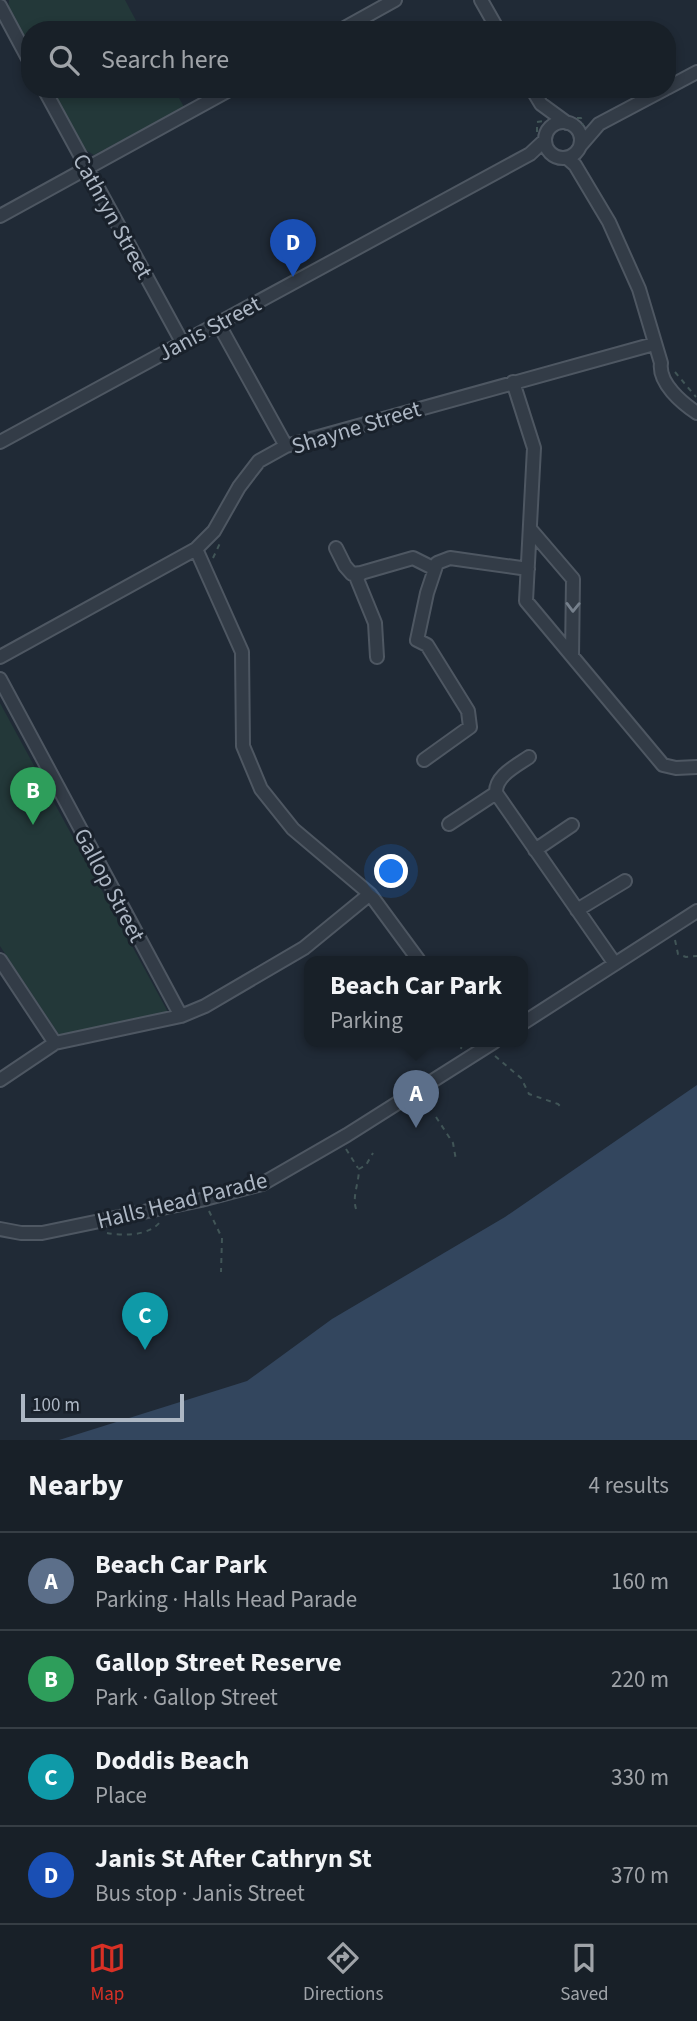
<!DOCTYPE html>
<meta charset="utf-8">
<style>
body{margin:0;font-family:"Source Sans 3",sans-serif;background:#212830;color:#f1f3f6}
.scale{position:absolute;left:21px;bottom:18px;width:163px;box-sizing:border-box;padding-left:7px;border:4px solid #adb7c4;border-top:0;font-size:19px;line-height:24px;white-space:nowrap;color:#adb7c4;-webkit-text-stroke:5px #19212b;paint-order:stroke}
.you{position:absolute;left:392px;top:872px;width:24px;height:24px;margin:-18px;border:5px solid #fff;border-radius:50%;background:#1a73e8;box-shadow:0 0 0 10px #1a73e833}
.badge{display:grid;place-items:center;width:46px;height:46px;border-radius:50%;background:#d93025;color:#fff;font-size:23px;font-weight:700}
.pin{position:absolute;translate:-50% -58px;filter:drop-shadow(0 2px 4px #0008)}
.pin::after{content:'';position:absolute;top:37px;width:24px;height:21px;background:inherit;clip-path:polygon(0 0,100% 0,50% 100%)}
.popup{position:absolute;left:304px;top:956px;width:224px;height:91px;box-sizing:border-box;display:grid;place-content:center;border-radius:14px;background:#182028;filter:drop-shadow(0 2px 5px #0005);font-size:23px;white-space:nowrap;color:#9fa3a8}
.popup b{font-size:26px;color:#f1f3f6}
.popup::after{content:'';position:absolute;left:50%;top:100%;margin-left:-14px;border:14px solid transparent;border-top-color:#182028}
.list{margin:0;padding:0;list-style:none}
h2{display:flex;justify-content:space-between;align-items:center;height:91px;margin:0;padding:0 28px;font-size:30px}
h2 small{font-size:23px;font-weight:400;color:#9fa3a8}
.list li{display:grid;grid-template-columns:46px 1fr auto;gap:21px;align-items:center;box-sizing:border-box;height:98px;padding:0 28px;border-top:2px solid #363e45}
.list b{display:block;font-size:26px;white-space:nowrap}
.list p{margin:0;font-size:23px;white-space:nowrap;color:#9fa3a8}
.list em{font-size:23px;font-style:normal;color:#9fa3a8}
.icon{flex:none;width:38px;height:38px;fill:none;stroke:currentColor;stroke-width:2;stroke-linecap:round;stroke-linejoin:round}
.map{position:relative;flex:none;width:697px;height:1440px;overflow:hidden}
.search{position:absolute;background:#182028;box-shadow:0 4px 10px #0003;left:21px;right:21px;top:21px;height:77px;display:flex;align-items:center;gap:18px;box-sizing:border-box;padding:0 24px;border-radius:28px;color:#9fa3a8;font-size:26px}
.sheet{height:483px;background:#182028}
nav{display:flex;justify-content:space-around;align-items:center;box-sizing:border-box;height:98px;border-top:2px solid #363e45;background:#182028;font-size:19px;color:#9fa3a8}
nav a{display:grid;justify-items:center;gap:4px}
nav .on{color:#d93025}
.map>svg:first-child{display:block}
</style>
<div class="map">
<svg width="697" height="1440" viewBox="0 0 697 1440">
<rect width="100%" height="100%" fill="#202a36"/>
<path fill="#233839" d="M9,0H125L141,30H30V51L8,10Z
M50,89H174L184,107L94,155L81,147Z
M0,703L169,1014L60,1036L0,946Z"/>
<path fill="#33465e" d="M697,1085V1440H59L247,1381L332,1319L505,1217Z"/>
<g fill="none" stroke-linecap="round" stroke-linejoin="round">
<defs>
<path id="minor" d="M481,0L498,30
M0,6L30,62
M341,30L395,0
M667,88L697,72
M44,89L182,342
M532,89L541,104L567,123
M545 140a18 18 0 1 1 36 0a18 18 0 1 1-36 0Z
M580,146L599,124L665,89
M567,158L575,165L609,222L639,289L661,363C658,383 682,403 697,413
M0,216L231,89
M218,323L286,446
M513,382L534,448L526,601L663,765L676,768L697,767
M0,442L530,154L545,140
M531,530L573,579L572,656
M336,548L345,566L352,574L361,573
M196,549L242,652L243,746L261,789L293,829L370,894L420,962
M0,657L196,549L214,531L239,487L259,461L286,446L654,344
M377,657L375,623L357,579L361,573L413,558L435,569
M0,679L181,1016
M529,757C516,766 495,776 496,793L615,964
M424,760L470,727L468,711L427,645L417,640L427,593L437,563L450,558L528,569
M449,824L496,793
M535,850L572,825
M577,910L625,881
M0,960L55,1043
M523,1023L697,911
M0,1080L55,1043L181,1016L205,1006L304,948L370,894
M0,1229L21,1233H42L201,1200L262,1184L347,1135L494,1042"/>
</defs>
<use href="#minor" stroke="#4e5762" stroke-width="16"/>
<path stroke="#415557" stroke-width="2" stroke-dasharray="5 5" stroke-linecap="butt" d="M577,118H581L583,125
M537,132V122L543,121
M675,372L696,397
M213,558L221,541
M675,940L678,954L686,957L697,956
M505,1046L513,1042
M461,1049L462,1042
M495,1056L521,1078L529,1094L558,1104L562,1108
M436,1117L453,1143L456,1160
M346,1149L358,1168
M356,1209C352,1196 359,1183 359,1169L366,1165L373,1153
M209,1211L222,1238L221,1272
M107,1233C123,1236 149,1236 160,1222"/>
<use href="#minor" stroke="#333c47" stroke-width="12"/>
</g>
<defs><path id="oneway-chevron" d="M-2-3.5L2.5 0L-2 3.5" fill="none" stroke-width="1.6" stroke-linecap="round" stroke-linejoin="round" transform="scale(1.75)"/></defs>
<use stroke="#76808c" href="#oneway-chevron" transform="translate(573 607) rotate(91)"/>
<g text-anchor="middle" stroke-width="6" stroke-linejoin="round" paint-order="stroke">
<g font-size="23" fill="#adb7c4" stroke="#19212b">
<text transform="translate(113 216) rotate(61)" y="8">Cathryn Street</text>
<text transform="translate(209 328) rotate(-28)" y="8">Janis Street</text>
<text transform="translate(356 427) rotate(-17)" y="8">Shayne Street</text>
<text transform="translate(110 885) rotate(62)" y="8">Gallop Street</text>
<text transform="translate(182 1200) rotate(-14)" y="8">Halls Head Parade</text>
</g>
</g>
</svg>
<div class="scale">100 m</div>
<div class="you"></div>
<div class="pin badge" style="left:416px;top:1128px;background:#5c6f8a">A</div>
<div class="popup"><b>Beach Car Park</b>Parking</div>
<div class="pin badge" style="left:33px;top:825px;background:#2e9e5b">B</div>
<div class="pin badge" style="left:145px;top:1350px;background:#0f9aa8">C</div>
<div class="pin badge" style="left:293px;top:277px;background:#1a4fb4">D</div>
<div class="search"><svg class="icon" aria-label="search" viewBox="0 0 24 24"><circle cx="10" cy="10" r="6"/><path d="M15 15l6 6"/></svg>Search here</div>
</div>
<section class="sheet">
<h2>Nearby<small>4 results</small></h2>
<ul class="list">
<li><span class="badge" style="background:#5c6f8a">A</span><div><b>Beach Car Park</b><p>Parking · Halls Head Parade</p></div><em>160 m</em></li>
<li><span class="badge" style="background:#2e9e5b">B</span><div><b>Gallop Street Reserve</b><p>Park · Gallop Street</p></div><em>220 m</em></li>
<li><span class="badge" style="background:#0f9aa8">C</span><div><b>Doddis Beach</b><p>Place</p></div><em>330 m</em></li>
<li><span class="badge" style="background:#1a4fb4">D</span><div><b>Janis St After Cathryn St</b><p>Bus stop · Janis Street</p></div><em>370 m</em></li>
</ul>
</section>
<nav>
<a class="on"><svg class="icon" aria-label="map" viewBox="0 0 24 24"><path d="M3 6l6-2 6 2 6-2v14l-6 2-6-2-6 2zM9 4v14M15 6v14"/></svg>Map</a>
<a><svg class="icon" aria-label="directions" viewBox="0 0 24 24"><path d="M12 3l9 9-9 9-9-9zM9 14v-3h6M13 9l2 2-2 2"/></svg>Directions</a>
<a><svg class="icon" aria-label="saved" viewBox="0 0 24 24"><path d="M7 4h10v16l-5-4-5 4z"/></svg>Saved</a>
</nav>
